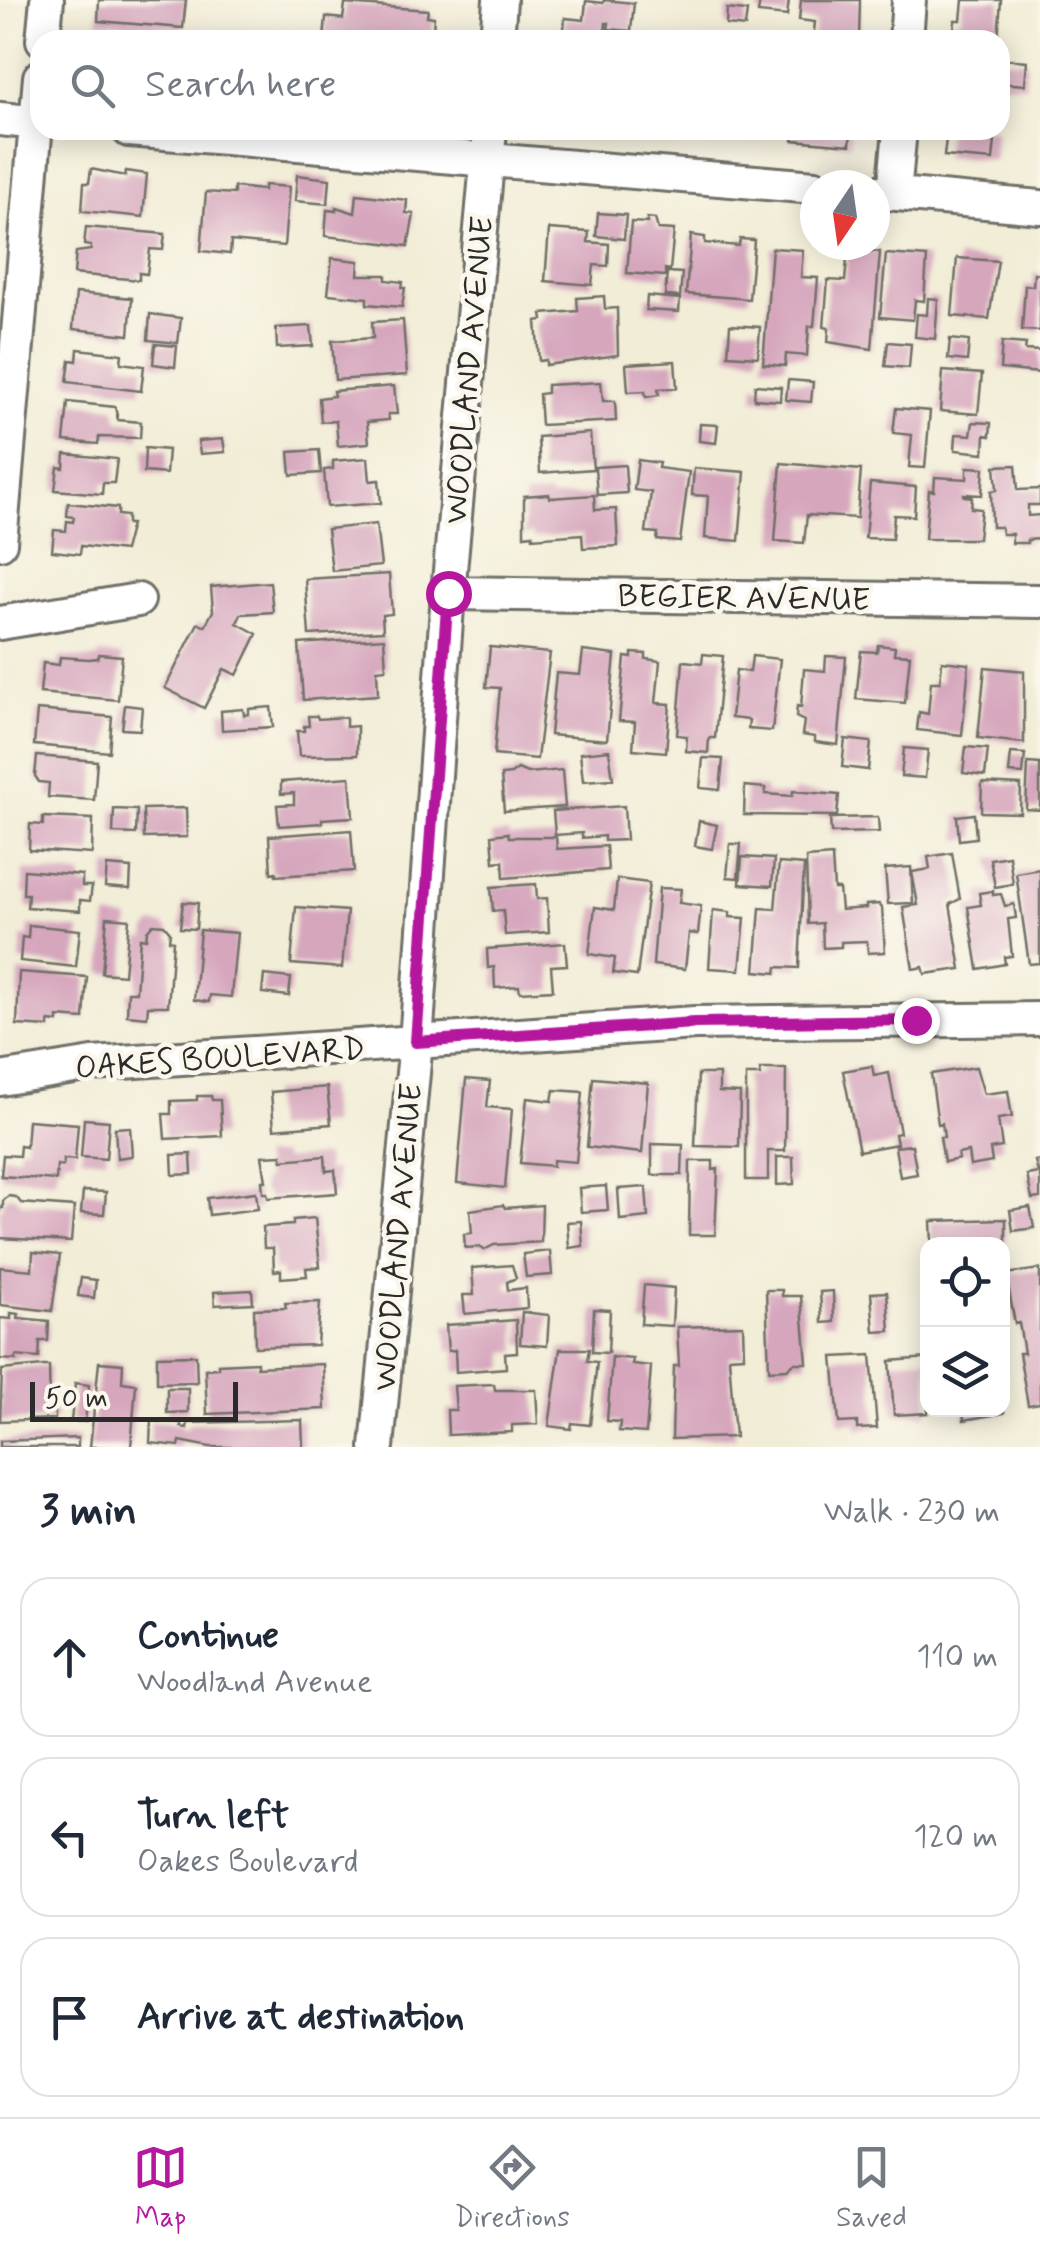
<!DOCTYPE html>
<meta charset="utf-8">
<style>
body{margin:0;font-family:Mynerve,sans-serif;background:#f2f2f3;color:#1f2937}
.controls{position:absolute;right:30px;bottom:30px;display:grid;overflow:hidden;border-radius:20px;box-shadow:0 5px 25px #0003}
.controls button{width:90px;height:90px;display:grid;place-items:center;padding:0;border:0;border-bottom:2px solid #e0e1e3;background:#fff;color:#1f2937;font:50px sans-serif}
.compass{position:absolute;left:800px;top:170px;width:90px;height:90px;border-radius:50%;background:#fff;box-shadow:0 5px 25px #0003;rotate:193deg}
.scale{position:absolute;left:30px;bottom:25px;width:208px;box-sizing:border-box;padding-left:10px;border:5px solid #2b2b2b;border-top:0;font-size:28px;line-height:35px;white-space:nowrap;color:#2b2b2b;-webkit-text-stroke:8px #fbf7ec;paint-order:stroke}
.stop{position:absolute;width:30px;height:30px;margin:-22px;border:8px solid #b5179e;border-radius:50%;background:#fff}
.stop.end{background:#b5179e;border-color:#fff;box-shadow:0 2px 10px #0008}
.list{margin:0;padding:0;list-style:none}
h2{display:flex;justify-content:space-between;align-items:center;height:130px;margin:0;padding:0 40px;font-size:42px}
h2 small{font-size:32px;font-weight:400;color:#747a83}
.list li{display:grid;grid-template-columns:65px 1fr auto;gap:30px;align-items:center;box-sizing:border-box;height:160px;margin:0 20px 20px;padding:0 20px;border:2px solid #e0e1e3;border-radius:30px}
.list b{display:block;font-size:38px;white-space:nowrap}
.list p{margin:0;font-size:32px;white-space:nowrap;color:#747a83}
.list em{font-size:32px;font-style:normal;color:#747a83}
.icon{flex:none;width:55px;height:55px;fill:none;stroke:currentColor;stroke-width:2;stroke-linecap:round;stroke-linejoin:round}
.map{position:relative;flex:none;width:1040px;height:1447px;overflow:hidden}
.search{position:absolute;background:#fff;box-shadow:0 5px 25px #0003;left:30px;right:30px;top:30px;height:110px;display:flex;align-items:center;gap:25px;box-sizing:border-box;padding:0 35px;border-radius:30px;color:#747a83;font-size:38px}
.sheet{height:670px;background:#fff}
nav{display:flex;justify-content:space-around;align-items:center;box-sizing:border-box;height:140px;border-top:2px solid #e0e1e3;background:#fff;font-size:28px;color:#747a83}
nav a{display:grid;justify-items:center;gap:5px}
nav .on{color:#b5179e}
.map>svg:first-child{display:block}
</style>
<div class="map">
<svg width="1040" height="1447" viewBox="0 0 1040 1447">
<rect width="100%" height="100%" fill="#fbf7ec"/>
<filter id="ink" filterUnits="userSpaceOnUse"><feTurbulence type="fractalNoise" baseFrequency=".01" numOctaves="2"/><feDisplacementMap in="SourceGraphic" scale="20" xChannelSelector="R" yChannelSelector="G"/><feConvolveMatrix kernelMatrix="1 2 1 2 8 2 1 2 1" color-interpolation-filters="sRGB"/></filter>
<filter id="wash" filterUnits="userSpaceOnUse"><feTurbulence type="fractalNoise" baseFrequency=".0048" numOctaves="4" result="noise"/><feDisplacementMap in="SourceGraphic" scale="40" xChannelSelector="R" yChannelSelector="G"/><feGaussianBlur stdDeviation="2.25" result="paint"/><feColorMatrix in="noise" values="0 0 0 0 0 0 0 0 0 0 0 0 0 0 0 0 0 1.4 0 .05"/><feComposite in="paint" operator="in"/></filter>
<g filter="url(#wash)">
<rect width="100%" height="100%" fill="#f2edd7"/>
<g id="blocks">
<path fill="#d6a6bd" d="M99,0H186L183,28L98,21Z
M604,0L634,3L631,31L608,29L609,23H606L604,40L563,39L565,18L584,20L586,1L603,3Z
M760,0H789L787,16L758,13Z
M801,0H860L859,40H813L815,22L799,20Z
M963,0H1001L998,40H953L955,20H961Z
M345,4L428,10L427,16L434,17L433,32H426L425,40H324L326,17L343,19Z
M727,9L747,11L745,27L726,25Z
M1000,59L1027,61L1025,85L1000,83Z
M794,130H851L850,145L793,140Z
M947,130H996L993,160L944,156Z
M91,169L125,176L126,171L147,174L143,217L82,211L84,183H89Z
M297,175L330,179L328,204L295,201Z
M264,185L289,187L284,246L231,241L230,254L201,251L206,192L234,194V187L264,190Z
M357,194L407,200L406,213L414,214L408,246L325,236L327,210L336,211V207L355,213Z
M598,213L626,215L624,239L596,236Z
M647,218L655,219L658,229L674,230L670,270L665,269V276L627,273L631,222L647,223Z
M86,227L165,234L163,250L150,249L147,274L139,273V280L74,274L76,252L91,250V246L84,245Z
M549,229L589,232L588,242L609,244L608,266L594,265L592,285L545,281Z
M691,235L705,237V243L739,246L740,239L754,240L749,299L686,294Z
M772,248L803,250L801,277L818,278L814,326H809L807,356L786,354L785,366L763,364Z
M848,249L880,252L872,349L828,342L829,328L824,327L828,280L845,281Z
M886,254L927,257L924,301L915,300L913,320L880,317Z
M332,258L359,261L358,275H386V280L403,282L402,288H405L402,307L367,304V298L328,294Z
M957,258L998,261L989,319L952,316Z
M667,272L682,273L680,297L665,296Z
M1034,273L1040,274V331L1022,330L1025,285L1033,286Z
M76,293L132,298L129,335L73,329Z
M604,296L605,309L617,308L618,355L546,365V360L539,361L536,321L543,320L542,314L578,311L577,298Z
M647,296L680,299L679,312L646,310Z
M928,298L938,299L935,339L915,337L917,314L927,315Z
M150,314L181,318L178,343L148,340Z
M403,320L407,375L335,380L332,341L373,338L372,322Z
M730,325L760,327L758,357L728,355Z
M311,326L313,346L277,348L276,328Z
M950,339L969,341L967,361L948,359Z
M888,342L911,344L909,368L885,366Z
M1002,342L1026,344L1025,350L1040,351V373L1000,369Z
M155,344L177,346L175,367L153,364Z
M78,349L122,354L121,363L144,366L141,391L67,382L70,360L77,361Z
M675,361L677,388L658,389L659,395L646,397L645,391L628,392L626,364Z
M943,371L982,374L978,414L940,411Z
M788,380L813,382L811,402L786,400Z
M601,382L603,401H615L616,421L541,425L539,394L547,393V385Z
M755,385L781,387L780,401L754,399Z
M394,386L397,414H388L389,420L367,422L369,443L338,446L336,421L321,422L319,398L334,396L333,391Z
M68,402L115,407L118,420L141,422L140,438L99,437L98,444L64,441Z
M896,408L930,411L925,468L909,467L912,435L893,433Z
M973,422L991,423L990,436L985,435L984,453L955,450L956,434L971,435Z
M700,424L718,425L716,443L699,441Z
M590,433L593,469L540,473L538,437Z
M223,439L225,452L200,454L198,441Z
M145,448L168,450L166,474L144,472Z
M319,450L321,473L291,475L289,452Z
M65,454L117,459L114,483H103L102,494L55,490L58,467L64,468Z
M368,458L370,481L379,480L381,503L327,507L324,470L333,469V461Z
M638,460L659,463L658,468L689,472L680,542L657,540L658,533L646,532L651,492L634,490Z
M781,463L861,470L857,518L807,515L804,543L775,541Z
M625,465L627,493L597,495L595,467Z
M1016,465L1018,490L1040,489V505H1028V516L1040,515V539L1027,540V543H1012V534H1002L1001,527H992L991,491L997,490L995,466Z
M967,467L984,468L982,495L964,494V496L972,497L971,508L981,509L978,539H925L929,490L934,491L935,477L967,479Z
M694,468L745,472L739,541L705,538L708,496L692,495Z
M870,483L916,487L914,516L894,515L892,539L865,538Z
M549,494L550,498L594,495L595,510L616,509L618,546L583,548L582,534L533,538V534L524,535V496Z
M68,503L118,508V515L127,516V524H131L124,551L81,546L80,554L52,551L54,530L66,531L67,521L73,522L74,517L67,516Z
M376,524L381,566L332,571L327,529Z
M389,574L392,614L382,615L383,631L309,635L305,579Z
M270,582L273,612L241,614L237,623L257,634L237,675L224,669L204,708L165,688L198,623L205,626L213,611L211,587Z
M384,638L386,669L377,670L378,695L303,700L299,644Z
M878,645L895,647L894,654L910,655L905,703L856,699L861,651L877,652Z
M490,647L550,653L537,759L494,755L500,688L486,687Z
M583,651L615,655L607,740L550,735L556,673L580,675Z
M632,653L646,654V659L660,661L656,703L670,704L666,752L633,749L635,722L619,721L625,657L632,658Z
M99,654L122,656L118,700L40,693L43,663L59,665L60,657L89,659L98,658Z
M703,654L723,656L715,738H709L708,753L686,751L687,736L677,735L683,661L702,663Z
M752,656L780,659L772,731L748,729L749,720L731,718L736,670L750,672Z
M826,656L846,657L838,745L815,742V737L802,735L804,721L796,717L797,706L801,707L804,669L825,671Z
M942,661L969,664L962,735L917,730L919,712L928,714L931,682H940Z
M985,667L1024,671V743L978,738Z
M125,705L142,707L140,730L122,729Z
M271,707L273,727L222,730L221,711L243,709L244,715L249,714V709Z
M37,710L112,717L109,752L34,745Z
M308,716H317L318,719L346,717V727L357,726V755L299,756L297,731H304V726H309Z
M845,739L871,742L868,770L842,767Z
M966,747L988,749L985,776L963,773Z
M904,748L928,750L925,778L901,776Z
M609,750L613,779L583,781L580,753Z
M1011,753L1025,754L1023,774L1009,773Z
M37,756L97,761L94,800L48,797L49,783L39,782L35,776Z
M703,758L723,759L720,790L700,788Z
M1028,763L1040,764V810L1026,809Z
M518,769L527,773L562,770L565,807L504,811L501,775L511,774Z
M350,777L353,817L322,819V823L279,826L277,805L294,804V793L281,794V782Z
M982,783L1021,785L1020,813L981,812Z
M745,786L766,788L765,794L792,796L793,791L839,795L837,816L744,815Z
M624,806L626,840L604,841V836L582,838V833L555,835L553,811Z
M186,808L187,837L144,838L143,809Z
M114,809L137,810L136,834L113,833Z
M974,814L976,838L959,840L957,816Z
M43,817L93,819L92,854L29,850L30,824L43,825Z
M878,817L879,832L831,833L830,818Z
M699,821L717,825L712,849L695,846Z
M351,830L354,871L276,876V872L271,873L269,836Z
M508,833L509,837H556L557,849L606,846L608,870L504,878L503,861L494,862L492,835Z
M730,844H741L738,878L727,877Z
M952,853L960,899L950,904L961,969L925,974L923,967L913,969L903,907L918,905L912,872L930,869L928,857Z
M832,856L834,889H839L841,910L866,908V905L879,904L882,908L885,952L868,953L867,941L841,942V947L823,948L822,923L808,924L806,858Z
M1009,856L1013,884L995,887L990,859Z
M742,857L774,859L772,886L740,884Z
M779,863L804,865L799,968L777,967L776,973L755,971L760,908L775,909Z
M107,866L131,868L130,889L105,887Z
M911,867L913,903L888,904L885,869Z
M1040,869V963L1029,964L1016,873Z
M24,870L82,875V886H92L90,901L80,900V911L27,907L28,894H23Z
M617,879L649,883L637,976L613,973L615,958L589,954L595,907L614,910Z
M536,884L537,899L547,898L549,932L505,935L503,910L493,911L491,887Z
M659,888L681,889L679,903L701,906L698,934L689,933L685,969L653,965Z
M993,891V895L1001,894L1005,906L1014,904L1016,918L1008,919L1012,956L1004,957L1005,964L978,969L968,907L981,905L979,893Z
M183,902L198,903L196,929L180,928Z
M296,907L347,911L342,968L291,964Z
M713,910L730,912V917L745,918L740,970L709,968Z
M107,917L129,919L124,975L102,973Z
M153,924L164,925L170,932L169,940L173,941L168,1006H148L147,1017L127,1015L128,992H136L140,938L146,939L147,931Z
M29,925L80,930L76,967L20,961L22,937L28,938Z
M200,930L237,933L231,997L210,995L209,1002L194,1000Z
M565,943L567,965L551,966L553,990L520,992L519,986L495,988L494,967L488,968L487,949Z
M19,972L87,977L84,1019L58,1017V1022L49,1021V1027L17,1025Z
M264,975L291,978L289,996L262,993Z
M872,1066L874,1076L889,1073L900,1133L895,1134L897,1144L859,1151L843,1071Z
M976,1067L984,1094L1008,1091L1012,1117L998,1119L1002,1147L990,1149L992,1162L970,1166L968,1152L958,1154L959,1159L944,1162L940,1137H944L942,1123L938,1124L931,1074Z
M760,1069H786L785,1151H768V1180H746V1075H760Z
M698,1074H719V1092L740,1093L739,1147L695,1146Z
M593,1078L648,1083L642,1153L587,1147Z
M466,1079L490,1081L487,1107L512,1109L505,1188L457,1183Z
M327,1087L331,1124L274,1129L271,1092Z
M554,1090L583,1092L576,1162L553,1160V1166L520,1163L527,1098L552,1101Z
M197,1096H211L212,1100H220L222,1136L165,1139L163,1114H171V1101L197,1100Z
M84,1119L109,1121L106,1159L81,1157Z
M28,1120L78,1124L75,1160L64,1159L63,1166L57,1165L56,1180L1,1176L3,1155L19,1156L20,1146L26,1147Z
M130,1127L132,1156L117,1158L115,1128Z
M652,1144L683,1145L682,1175H652Z
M912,1145L917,1174L900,1177L895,1147Z
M191,1154L192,1174L173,1175L172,1155Z
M282,1155V1160L325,1156L326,1171L335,1170L337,1193L268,1198L267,1193H263L262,1181H266L262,1156Z
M777,1157H793L794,1184L777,1185Z
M1040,1160V1198L1032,1199L1027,1175L1038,1173L1035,1161Z
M690,1161H713V1170L718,1169L715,1235H689Z
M606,1186L608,1210L581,1212L579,1188Z
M646,1187L648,1217L620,1220L618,1189Z
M83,1191L106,1192L104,1214L81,1213Z
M256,1192L258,1209L209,1215L207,1198Z
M8,1196L16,1197L21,1203L74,1207L71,1242L0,1238V1208H3V1201Z
M503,1205L505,1208L542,1205L541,1242L494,1245L484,1250L480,1247L465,1248L464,1234L472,1233L470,1210Z
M1030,1207L1034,1228L1013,1231L1010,1210Z
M315,1218L320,1267L306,1268L307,1276L281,1278V1270L274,1271L273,1248H264L263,1227L293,1225V1220Z
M1006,1219V1245L932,1244L931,1221Z
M581,1221L583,1246L569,1248L567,1222Z
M550,1251L552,1275L526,1277L523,1254Z
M33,1252L60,1255L52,1311L0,1305V1267L32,1270Z
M512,1265L516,1278L507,1282L508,1290L526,1288L527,1308L465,1314L463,1295H474L472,1268Z
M1040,1269V1403L1028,1405L1019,1353H1024L1019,1323L1015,1324L1006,1274Z
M81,1278L96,1280L94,1298L78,1296Z
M644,1285L674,1288L672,1326L641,1324Z
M252,1290L253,1303L215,1305L214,1292Z
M766,1290H782V1296H801L807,1363H794L787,1369L769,1370Z
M833,1291L834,1322L822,1323L820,1292Z
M887,1292L890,1331L874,1332L871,1293Z
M320,1302L317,1345L255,1347L254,1309L286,1308L285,1303Z
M594,1309L610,1310L608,1353L592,1352Z
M522,1312L549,1315L547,1346L520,1344Z
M11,1313L19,1314L18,1318L49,1321L48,1341H40L39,1358L16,1356V1360L0,1359V1318L11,1319Z
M516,1320L517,1352L505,1353L506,1368L456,1372L455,1350L448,1351L446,1325Z
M743,1325L744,1356L729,1357L735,1437L672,1439L674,1366H679L677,1327Z
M560,1349H589L587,1361L597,1362L590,1425L572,1423L571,1429L549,1426Z
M196,1355L197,1382L157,1383V1356Z
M871,1355L877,1428L857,1429V1422L839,1423L833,1357Z
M612,1357L633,1359L632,1364L651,1366L646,1433L619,1431L620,1422L607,1421Z
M928,1358V1413L894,1415L890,1361Z
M99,1362L123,1364L122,1382L136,1384L131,1447H90Z
M257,1362V1367L323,1364L325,1409L207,1414L205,1369L218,1368V1364Z
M43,1366H49L50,1412H55V1419L0,1421L2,1370Z
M75,1383L89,1385L85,1422L71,1421Z
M494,1384L495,1390H536L538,1424L512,1425V1432L448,1435L447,1410H456L454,1386Z
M167,1388H188V1412L167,1413Z
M963,1410H1004V1413L964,1420Z
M302,1420L303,1447H210L180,1441L179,1446L150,1443L151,1421L181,1423V1427L187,1428L188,1423Z
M78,1438V1447H0V1441Z"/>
</g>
</g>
<g filter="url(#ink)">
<use href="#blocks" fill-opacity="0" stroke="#716f67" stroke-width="2.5"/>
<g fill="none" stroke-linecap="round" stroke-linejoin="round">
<defs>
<path id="street" d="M43,40L47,0
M497,40L500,0
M906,40L909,0
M0,119L40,123
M129,130L815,187
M875,192L1040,207
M894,193L900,130
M0,543L40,77
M448,593L1040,601
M0,623L138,600
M0,1079L93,1064L695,1023L1040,1019
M377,1447L416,1042L448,593L490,130"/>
</defs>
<use href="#street" stroke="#716f67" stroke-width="38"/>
<use href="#street" stroke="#fff" stroke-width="32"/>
</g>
</g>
<g fill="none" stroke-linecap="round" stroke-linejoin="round" filter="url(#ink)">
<path stroke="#b5179e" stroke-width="12" d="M448,593L416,1042L694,1023L916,1020"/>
</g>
<g text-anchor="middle" stroke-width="9" stroke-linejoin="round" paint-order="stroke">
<g font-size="32" fill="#2b2b2b" stroke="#fbf7ec">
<text transform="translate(468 370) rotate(-85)" y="11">WOODLAND AVENUE</text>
<text transform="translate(744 597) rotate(1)" y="11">BEGIER AVENUE</text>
<text transform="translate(220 1057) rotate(-4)" y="11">OAKES BOULEVARD</text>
<text transform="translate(397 1237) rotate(-85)" y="11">WOODLAND AVENUE</text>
</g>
</g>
</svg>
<div class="controls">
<button><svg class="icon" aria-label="locate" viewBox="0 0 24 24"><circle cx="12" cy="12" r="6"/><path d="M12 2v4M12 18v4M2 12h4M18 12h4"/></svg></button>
<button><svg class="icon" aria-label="layers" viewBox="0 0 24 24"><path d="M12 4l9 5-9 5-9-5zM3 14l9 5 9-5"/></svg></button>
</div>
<svg class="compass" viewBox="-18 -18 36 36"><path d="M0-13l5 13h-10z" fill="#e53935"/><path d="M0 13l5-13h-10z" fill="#747a83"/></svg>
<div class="scale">50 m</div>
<div class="stop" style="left:448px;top:593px"></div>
<div class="stop end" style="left:916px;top:1020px"></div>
<div class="search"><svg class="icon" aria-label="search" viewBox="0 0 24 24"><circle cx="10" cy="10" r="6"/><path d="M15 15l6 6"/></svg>Search here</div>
</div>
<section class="sheet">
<h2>3 min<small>Walk · 230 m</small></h2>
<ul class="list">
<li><svg class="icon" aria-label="ahead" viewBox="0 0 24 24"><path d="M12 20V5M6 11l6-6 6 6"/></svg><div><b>Continue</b><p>Woodland Avenue</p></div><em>110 m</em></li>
<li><svg class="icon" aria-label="left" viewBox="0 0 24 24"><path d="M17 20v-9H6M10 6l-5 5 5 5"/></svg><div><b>Turn left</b><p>Oakes Boulevard</p></div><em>120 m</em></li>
<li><svg class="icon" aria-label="arrive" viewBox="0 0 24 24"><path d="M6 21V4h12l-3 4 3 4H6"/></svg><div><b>Arrive at destination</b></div></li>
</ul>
</section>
<nav>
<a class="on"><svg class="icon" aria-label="map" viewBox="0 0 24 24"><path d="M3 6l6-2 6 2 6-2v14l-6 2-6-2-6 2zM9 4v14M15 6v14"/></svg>Map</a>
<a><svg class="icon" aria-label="directions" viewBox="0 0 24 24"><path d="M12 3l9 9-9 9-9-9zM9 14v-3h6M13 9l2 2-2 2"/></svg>Directions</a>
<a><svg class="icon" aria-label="saved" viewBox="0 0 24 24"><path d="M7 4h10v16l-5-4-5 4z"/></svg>Saved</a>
</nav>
